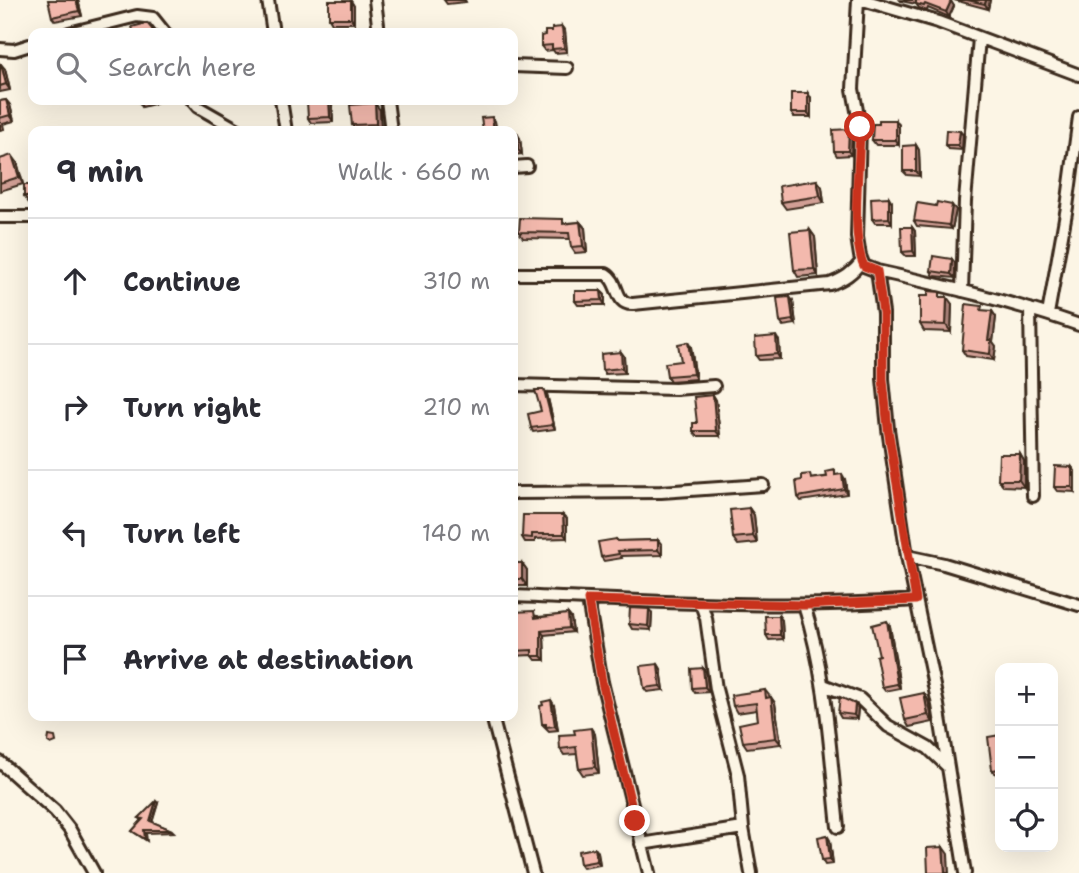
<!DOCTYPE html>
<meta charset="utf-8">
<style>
body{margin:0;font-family:"Shantell Sans",sans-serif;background:#f2f2f3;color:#2b2b33}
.controls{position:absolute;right:21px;bottom:21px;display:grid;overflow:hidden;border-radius:14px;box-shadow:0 7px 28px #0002}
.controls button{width:63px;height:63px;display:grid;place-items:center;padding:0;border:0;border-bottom:2px solid #e1e1e2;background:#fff;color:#2b2b33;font:35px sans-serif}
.stop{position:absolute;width:21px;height:21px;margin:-16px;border:5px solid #c8321e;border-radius:50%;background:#fff}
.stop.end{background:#c8321e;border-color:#fff;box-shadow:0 2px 7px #0008}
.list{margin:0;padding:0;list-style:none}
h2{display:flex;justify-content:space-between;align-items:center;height:91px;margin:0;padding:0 28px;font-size:30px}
h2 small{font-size:23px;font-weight:400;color:#7c7c81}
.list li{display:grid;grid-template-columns:46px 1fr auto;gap:21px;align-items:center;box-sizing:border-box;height:126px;padding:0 28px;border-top:2px solid #e1e1e2}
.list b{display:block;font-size:26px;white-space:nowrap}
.list em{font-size:23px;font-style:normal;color:#7c7c81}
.icon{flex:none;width:38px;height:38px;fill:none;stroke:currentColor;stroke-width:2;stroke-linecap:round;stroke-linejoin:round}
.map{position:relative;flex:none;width:1079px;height:873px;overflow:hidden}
.search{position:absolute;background:#fff;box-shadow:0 7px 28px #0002;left:28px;top:28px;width:490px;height:77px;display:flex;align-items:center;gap:18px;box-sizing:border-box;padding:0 24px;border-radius:14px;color:#7c7c81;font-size:26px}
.panel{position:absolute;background:#fff;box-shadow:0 7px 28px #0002;left:28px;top:126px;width:490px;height:595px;border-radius:14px}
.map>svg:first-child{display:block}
</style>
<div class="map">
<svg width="1079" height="873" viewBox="0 0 1079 873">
<rect width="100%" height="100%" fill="#fcf5e5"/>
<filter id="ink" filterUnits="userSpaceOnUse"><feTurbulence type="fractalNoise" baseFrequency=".0143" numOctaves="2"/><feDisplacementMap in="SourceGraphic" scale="14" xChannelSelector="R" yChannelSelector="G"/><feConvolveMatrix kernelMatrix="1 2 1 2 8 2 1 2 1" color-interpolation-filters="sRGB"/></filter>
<g filter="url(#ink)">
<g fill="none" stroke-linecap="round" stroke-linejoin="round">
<defs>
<path id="minor" d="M268,0L273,33
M375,0L379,33
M858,0L853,89L860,127L857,237L860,256L864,266L877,271C945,286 1014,302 1079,325
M863,0L938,22L1079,75
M69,33L137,16L153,18L165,33
M0,49L14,50L33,44
M513,66L567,68
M192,100L198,107L240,131
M281,100L286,131
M387,100L391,131
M513,167L527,166
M0,217H33
M877,271L883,313V379L888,429L907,556L938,705L965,873
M513,274H606C620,282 614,305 633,304L830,284C844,279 853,273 862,261
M962,291L965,201L979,38
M1030,309L1033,496
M1048,314L1067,207L1079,117
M513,385L675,389L714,386
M513,493L661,492L763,485
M907,556L944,564L1079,605
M513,596C647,601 782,610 916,600
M588,600L602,682L649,873
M701,604L706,618L716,689L738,775L743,828L751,873
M804,605C827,677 830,753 838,827
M823,685L860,699L888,726L928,748L947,766
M492,716L533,873
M0,762L55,811L70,830L94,873
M641,844L743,828"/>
</defs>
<use href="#minor" stroke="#3b2a1e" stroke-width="16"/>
<use href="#minor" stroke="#fcf5e5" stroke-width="10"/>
</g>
<path fill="#d19f95" stroke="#3b2a1e" stroke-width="2" d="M78,0L82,16L55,21L52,17Z
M444,0H465L466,2L447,4Z
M900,0H948L954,6L949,17L928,8L927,11L919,8L916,4L901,1Z
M954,0H990L988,9Z
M351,1L354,6V23H332L329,18Z
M562,27L565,31L567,52L555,53L553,50L545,51L541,46L545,35L552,31Z
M0,64L5,69L10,90L0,92Z
M811,98V117H794L791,113Z
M6,100L10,105L14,121L3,124L4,129L0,130V101Z
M100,100H124L103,103Z
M138,100H158V103L142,107Z
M332,104L333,122L311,123L308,118Z
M380,110L381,130L356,131L352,125Z
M899,125V145H876L872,140Z
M849,129L852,134L851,155L837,156L834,151Z
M960,131L963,135L962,150L948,149L945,145Z
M513,134L520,138L522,154L513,155Z
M916,145L919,150L920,176L907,175L903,171Z
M0,159L17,162L23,184L0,191Z
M817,180L822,187L824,203L786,209L781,202Z
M33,185V203H29L24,196Z
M892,202V223H875L872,219Z
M956,210L952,229L917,226L914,221Z
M580,222L585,228L587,252L575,253L571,247L570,239L523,238L519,232L566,223Z
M912,227L915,231L916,256H906L902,252Z
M810,230L815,237L818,275L798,277L794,270Z
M952,259L955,263V278L934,276L931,271Z
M601,291L605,295V305H578L575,301Z
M944,297L952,304L951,332L924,331L920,324Z
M793,301L796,324L783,326L780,322Z
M985,311H992L996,317L993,342L996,346L994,360L966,356L962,350Z
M779,341L780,359L759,360L756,356Z
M691,347L696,379L670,381L667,376L681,361Z
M621,352L624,356L625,373L605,374L602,370Z
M547,394L555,429L533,432L531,428L541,411Z
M713,395L716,400L720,436H697L693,431L697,423Z
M1020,454L1024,461V487L1003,486L998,480Z
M1072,467L1075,471V492L1057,491L1054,487Z
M838,475L845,479L847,494L801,501L798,497L802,480Z
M749,508L754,515L757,543L738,545L733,538Z
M567,519V538L535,539V542H525L522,537Z
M616,539L618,541L658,540L662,545V555L621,556L622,558L604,561L601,557Z
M513,563H522L527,570V586H513Z
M513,612L538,616V617L568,614L571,618L573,632L544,635L545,660H536L532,655L513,656Z
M652,613L651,630L632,629L629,624Z
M779,616L782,620L783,639L769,640L766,635Z
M890,626L900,688L885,691L882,687L879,655Z
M658,664L661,669L664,690L647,692L644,688Z
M706,672L709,692L695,693L692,688Z
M765,690L775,703L781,744L747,748L743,742L758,720L757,710L737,713L733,706Z
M924,693L928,700L933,722L909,727L905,720Z
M551,700L554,705L558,730L549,731L542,724L543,705Z
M858,708L857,719L841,718L838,713Z
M595,734L599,773L583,775L579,769L577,754L564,755L560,749Z
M1000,735V774H996L992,770Z
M158,803L152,822L172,830L174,832L146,833L147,841L132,831L142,820L139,818Z
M830,840L833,864L825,865L822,860Z
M598,852L600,865L583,868L580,864Z"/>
<path fill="#aa8279" stroke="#3b2a1e" stroke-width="2" d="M76,0H78L82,16L79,11Z
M986,0H990L988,9L985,4Z
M351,1L354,6V23L351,18Z
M951,1L954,6L949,17L946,12Z
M562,27L565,31L567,52L564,48Z
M1,64L5,69L10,90L6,84Z
M808,93L811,98V117L808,113Z
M6,100L10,105L14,121L10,115Z
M329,100L332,104L333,122L330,117Z
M375,103L380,110L381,130L376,124Z
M492,117L495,121L497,131H494Z
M896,120L899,125V145L896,140Z
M849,129L852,134L851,155L848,151Z
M960,131L963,135L962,150L958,145Z
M517,133L520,138L522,154L518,150Z
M916,145L919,150L920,176L916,171Z
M12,155L17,162L23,184L19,177Z
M817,180L822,187L824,203L820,196Z
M889,197L892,202V223L889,218Z
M952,205L956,210L952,229L949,225Z
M580,222L585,228L587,252L583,246Z
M912,227L915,231L916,256L913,251Z
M810,230L815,237L818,275L814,269Z
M952,259L955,263V278L951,274Z
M601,291L605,295V305L602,300Z
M790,297L793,301L796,324L793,320Z
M947,297L952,304L951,332L946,325Z
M992,311L996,317L993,342L996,346L994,360L990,354L988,340Z
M776,336L779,341L780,359L777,354Z
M688,342L691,347L696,379L693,374Z
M621,352L624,356L625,373L622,368Z
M544,390L547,394L555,429L553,425Z
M713,395L716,400L720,436L716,431Z
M1020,454L1024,461V487L1019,480Z
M1072,467L1075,471V492L1072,487Z
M842,474L845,479L847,494L844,489Z
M749,508L754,515L757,543L753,536Z
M563,515L567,519V538L564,534Z
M658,540L662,545V555L658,550Z
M522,563L527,570V586L522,579Z
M649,609L652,613L651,630L648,626Z
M568,614L571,618L573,632L569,628Z
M779,616L782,620L783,639L780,635Z
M887,621L890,626L900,688L897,684Z
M541,631L544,635L545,660L541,656Z
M658,664L661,669L664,690L660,686Z
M703,668L706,672L709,692L705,687Z
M924,693L928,700L933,722L928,715Z
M771,697L775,703L781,744L776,738Z
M551,700L554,705L558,730L555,726Z
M855,704L858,708L857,719L854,715Z
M591,728L595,734L599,773L595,767Z
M156,801L158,803L152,823L150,821Z
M827,835L830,840L833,864L830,859Z
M943,847L948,854L949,873H945Z
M595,848L598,852L600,865L597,861Z"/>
<path fill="#f3b9ad" stroke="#3b2a1e" stroke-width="2" d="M48,0H76L79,11L52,17Z
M916,0H948L951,1L946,12L925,4L924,6L916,4Z
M967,0H986L985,4Z
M329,1H351V18H329Z
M147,23L152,29L153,33H132H134L132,27Z
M562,27L564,48L552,49V45L541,46V36L545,35V31H552V28Z
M0,64H1L6,84L0,86Z
M791,93H808V113H791Z
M6,100L10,115L0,118V101Z
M329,100L330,117L308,118L307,101Z
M375,103L376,124L352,125L350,105Z
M492,117L494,131H483L481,118Z
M879,120H896V140H872L873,124H879Z
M849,129L848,151H834L833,130Z
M946,130L960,131L958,145H945Z
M517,133L518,150H513V134Z
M916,145V171H903V146Z
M12,155L19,177L0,183V159Z
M817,180L820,196L781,202L779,186Z
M24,185H33V196H24Z
M889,197V218L872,219L871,198Z
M937,202L952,205L949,225L914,221L917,203L936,206Z
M520,218L563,219V224L580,222L583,246L571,247L569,233L519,232Z
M901,227H912L913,251L902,252Z
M810,230L814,269L794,270L790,232Z
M933,256L952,259L951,274L931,271Z
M575,291H601L602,300L575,301Z
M928,291L940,292V297H947L946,325L920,324V296H928Z
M790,297L793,320L780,322L777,298Z
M966,304L982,306L981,310L992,311L988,340H991L990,354L962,350Z
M776,336L777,354L756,356L755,338Z
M688,342L693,374L667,376L665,363L681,361L678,344Z
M621,352L622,368L602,370L601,354Z
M535,390H544L553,425L531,428L528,414L541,411Z
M713,395L716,431H693V423H697L694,397Z
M999,454H1020L1019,480H998Z
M1055,466L1072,467V487H1054Z
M835,470V475L842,474L844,489L798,497L796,481L802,480V475L810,474L811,479L827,477L826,472Z
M749,508L753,536L733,538L730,510Z
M523,515H563L564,534H532V538L522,537Z
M616,539L617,541L658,540V550L618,551L619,554L601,557L598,542Z
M513,563H522V579H513Z
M630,608L649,609L648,626L629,624Z
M534,611L535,618L568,614L569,628L541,631V656H532V650L513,651V612Z
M765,616H779L780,635H766Z
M887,621L897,684L882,687L876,656L879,655L872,625Z
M658,664L660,686L644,688L641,666Z
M703,668L705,687L692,688L691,669Z
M765,690L766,698L771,697L776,738L743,742L739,724L758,720L756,703L733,706L731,695Z
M924,693L928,715L905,720L900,698Z
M840,697L855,704L854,715L838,713Z
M551,700L555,726L546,727V724H542L540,706L543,705L542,702Z
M591,728L595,767L579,769L576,747L560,749L559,735L575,734L574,730Z
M1000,735V769L992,770L988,737Z
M49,736L55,737L56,742L51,744L48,742Z
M156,801L150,821L172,830H144L145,839L132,831L143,819L139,818Z
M827,835L830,859L822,860L818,837Z
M943,847L945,873H928L927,848Z
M595,848L597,861L580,864L578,851Z"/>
</g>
<g fill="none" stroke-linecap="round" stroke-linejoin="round" filter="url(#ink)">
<path stroke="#c8321e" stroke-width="9" d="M635,821L602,682L588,600L804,605L916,600L888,429L883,379V313L877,271L864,266C850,235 860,164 860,127"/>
</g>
</svg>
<div class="controls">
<button>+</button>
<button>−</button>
<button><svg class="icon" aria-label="locate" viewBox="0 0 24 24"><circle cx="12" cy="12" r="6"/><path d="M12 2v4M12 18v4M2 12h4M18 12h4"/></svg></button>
</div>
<div class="stop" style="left:860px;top:127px"></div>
<div class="stop end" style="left:635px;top:821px"></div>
<div class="search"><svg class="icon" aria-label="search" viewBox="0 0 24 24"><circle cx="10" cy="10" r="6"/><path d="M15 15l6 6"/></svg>Search here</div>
<section class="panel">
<h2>9 min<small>Walk · 660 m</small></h2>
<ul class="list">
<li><svg class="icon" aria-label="ahead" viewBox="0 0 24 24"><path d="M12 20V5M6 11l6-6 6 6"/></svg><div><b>Continue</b></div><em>310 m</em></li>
<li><svg class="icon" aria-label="right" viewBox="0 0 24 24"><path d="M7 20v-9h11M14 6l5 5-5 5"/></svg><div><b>Turn right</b></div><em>210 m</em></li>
<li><svg class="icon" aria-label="left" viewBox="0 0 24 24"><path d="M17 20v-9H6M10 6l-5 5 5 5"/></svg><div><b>Turn left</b></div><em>140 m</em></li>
<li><svg class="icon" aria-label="arrive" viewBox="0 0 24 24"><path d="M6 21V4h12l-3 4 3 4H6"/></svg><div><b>Arrive at destination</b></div></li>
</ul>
</section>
</div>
